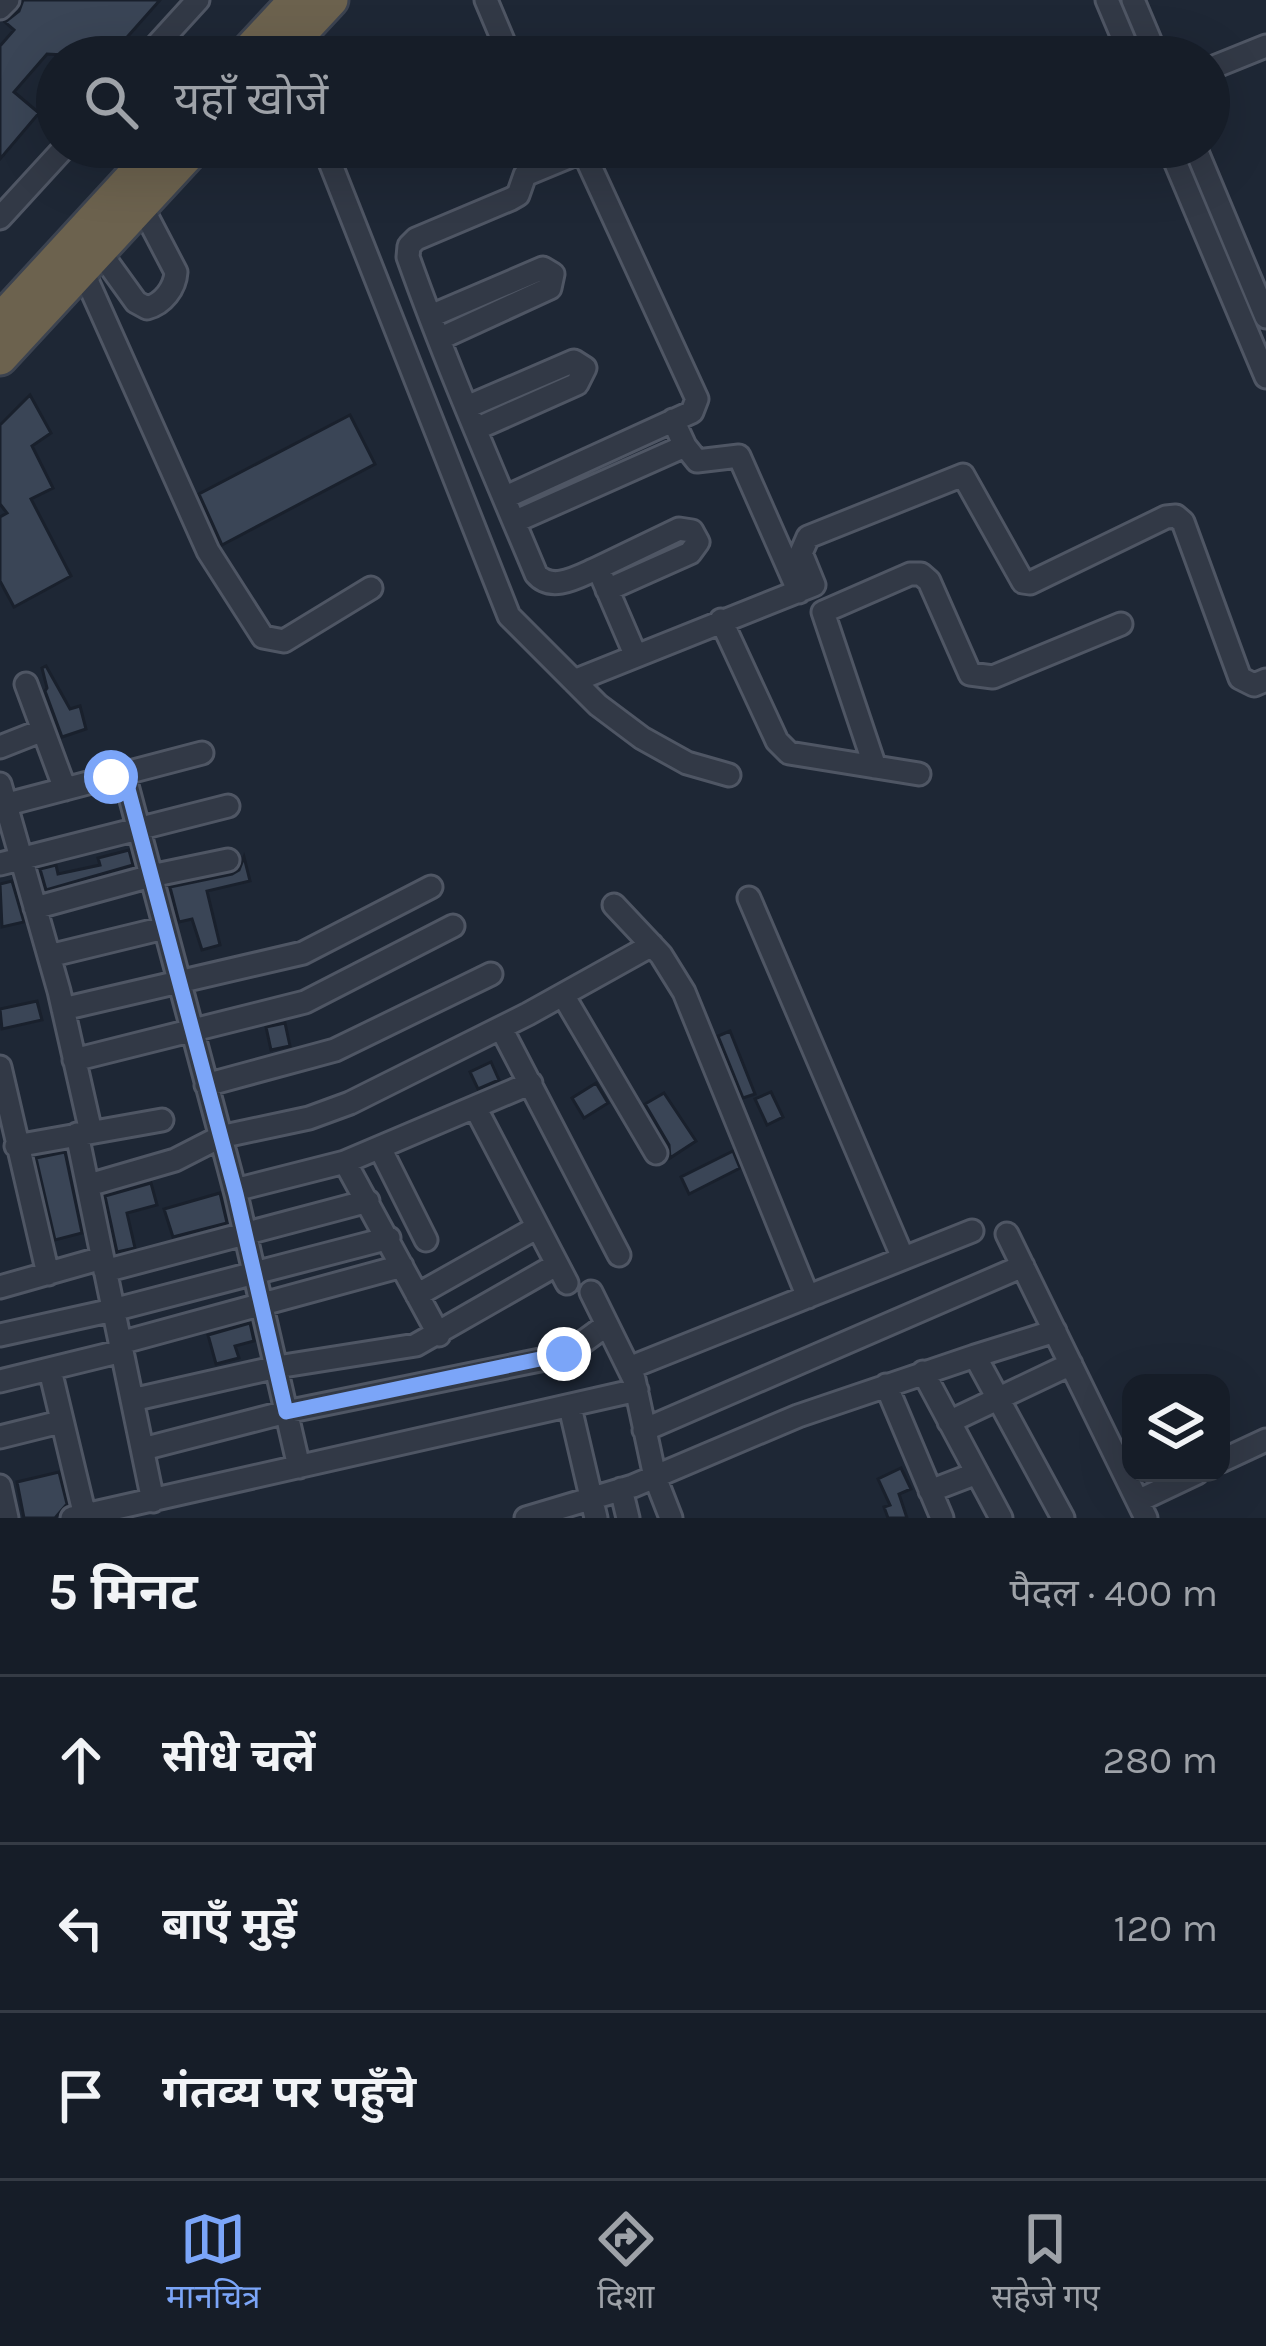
<!DOCTYPE html>
<html lang="hi">
<meta charset="utf-8">
<style>
body{margin:0;font-family:Karla,"Noto Sans Devanagari",sans-serif;background:#1f2630;color:#f1f3f6}
.controls{position:absolute;right:36px;bottom:36px;display:grid;overflow:hidden;border-radius:24px;box-shadow:0 12px 48px #0002}
.controls button{width:108px;height:108px;display:grid;place-items:center;padding:0;border:0;border-bottom:3px solid #353b45;background:#161d28;color:#f1f3f6;font:60px sans-serif}
.stop{position:absolute;width:36px;height:36px;margin:-27px;border:9px solid #7ba5f8;border-radius:50%;background:#fff}
.stop.end{background:#7ba5f8;border-color:#fff;box-shadow:0 3px 12px #0008}
.list{margin:0;padding:0;list-style:none}
h2{display:flex;justify-content:space-between;align-items:center;height:156px;margin:0;padding:0 48px;font-size:51px}
h2 small{font-size:39px;font-weight:400;color:#9ea2a8}
.list li{display:grid;grid-template-columns:78px 1fr auto;gap:36px;align-items:center;box-sizing:border-box;height:168px;padding:0 48px;border-top:3px solid #353b45}
.list b{display:block;font-size:45px;white-space:nowrap}
.list em{font-size:39px;font-style:normal;color:#9ea2a8}
.icon{flex:none;width:66px;height:66px;fill:none;stroke:currentColor;stroke-width:2;stroke-linecap:round;stroke-linejoin:round}
.map{position:relative;flex:none;width:1266px;height:1518px;overflow:hidden}
.search{position:absolute;background:#161d28;box-shadow:0 12px 48px #0002;left:36px;right:36px;top:36px;height:132px;display:flex;align-items:center;gap:30px;box-sizing:border-box;padding:0 42px;border-radius:66px;color:#9ea2a8;font-size:45px}
.sheet{height:660px;background:#161d28}
nav{display:flex;justify-content:space-around;align-items:center;box-sizing:border-box;height:168px;border-top:3px solid #353b45;background:#161d28;font-size:33px;color:#9ea2a8}
nav a{display:grid;justify-items:center;gap:6px}
nav .on{color:#7ba5f8}
.map>svg:first-child{display:block}
</style>
<div class="map">
<svg width="1266" height="1518" viewBox="0 0 1266 1518">
<rect width="100%" height="100%" fill="#1e2735"/>
<path fill="#3a4556" stroke="#19202c" stroke-width="3" d="M23,0H160L121,44L118,41L103,57L47,54L14,92L39,113L0,159V46L14,30L5,22L19,11Z
M30,395L51,433L32,446L53,488L31,499L71,576L14,607L0,581V517L7,513L0,504V425Z
M350,415L375,464L222,545L199,494Z
M46,666L70,709L80,706L86,729L62,737L45,691L47,688L42,668Z
M129,850L133,865L46,890L40,869L56,865L58,874L100,865L98,858Z
M244,857L250,881L207,891L220,945L202,950L192,919L179,922L170,887L232,874L239,870Z
M12,881L24,922L2,927L0,884Z
M37,1001L42,1020L2,1029L0,1009Z
M285,1023L290,1046L271,1050L266,1027Z
M730,1031L755,1094L743,1098L718,1036Z
M491,1062L499,1080L478,1089L470,1072Z
M596,1083L608,1103L584,1118L572,1098Z
M771,1092L783,1117L767,1125L755,1099Z
M664,1093L696,1141L670,1158L669,1145L645,1104Z
M733,1151L740,1168L689,1194L681,1177Z
M65,1152L82,1233L55,1240L36,1158Z
M151,1183L157,1205L127,1213L135,1248L117,1252L105,1196Z
M220,1193L227,1223L173,1237L164,1209Z
M250,1323L254,1341L235,1346L239,1358L216,1364L208,1335Z
M901,1468L911,1489L899,1494L907,1518H888L884,1507L890,1505L878,1479Z
M59,1472L67,1504L55,1518H24L17,1482Z"/>
<g fill="none" stroke-linecap="round" stroke-linejoin="round">
<defs>
<path id="minor" d="M486,0L510,57
M1107,0L1131,57
M1133,0L1157,57
M0,8L8,0
M146,57L198,0
M1209,69L1266,46
M324,147L509,616L598,705L642,738L687,763L729,775
M1169,147L1266,377
M1195,147L1266,317
M0,218L65,147
M95,245L136,302L147,308C163,304 175,288 176,272L141,205
M82,269L208,551L263,637L284,641L371,588
M431,316L543,268L553,274L550,288L439,339
M467,407L574,361L585,368L577,384L476,429
M685,446L697,461L739,456L799,592
M504,498L692,412L697,399L583,151L525,175L518,195L511,199L416,239L409,246L408,257C446,364 492,469 536,574C552,593 579,576 598,568L635,654
M514,522L685,446L673,420
M598,568L679,529L692,531L698,542L690,553L607,590
M721,620L777,741L789,753L919,774
M574,681L814,585L801,553L808,537L963,475L1023,582L1030,583L1166,517L1176,516L1183,522L1240,678L1254,685L1266,680
M26,684L65,789
M0,747L43,730
M875,767L823,612L910,574H921L929,581L970,674L993,677L1121,624
M124,774L236,1194L299,1467
M0,784L59,991L91,1132
M0,806L202,753
M0,864L228,806
M749,898L903,1258
M614,905L661,955L684,992L808,1297
M35,908L151,876L228,860
M49,956L164,928
M563,995L656,1153
M63,1009L303,953L431,887
M501,1028L619,1255
M74,1060L305,1002L453,926
M0,1067L48,1274
M206,1085L335,1050L491,974
M475,1107L567,1283
M77,1134L153,1501
M16,1146L162,1120
M380,1148L426,1240
M345,1162L439,1335
M89,1185L175,1160L220,1137L309,1118L350,1103L528,1014L652,945
M235,1190L345,1162L531,1083
M1007,1234L1146,1518
M105,1271L368,1201
M0,1287L102,1258
M591,1292L634,1379L655,1477L671,1518
M417,1295L536,1228
M0,1335L113,1310L389,1238
M120,1343L402,1266
M975,1356L1055,1331
M629,1368L972,1231
M50,1370L85,1516
M923,1372L1001,1518
M0,1381L122,1351
M886,1385L942,1518
M132,1400L277,1367L416,1345L556,1265
M570,1407L596,1518
M949,1422L1071,1364
M644,1430L1023,1266
M0,1437L60,1422
M143,1449L286,1412L550,1358L575,1348L605,1326
M1221,1461L1266,1440
M0,1486L7,1518
M621,1489L628,1518
M930,1491L977,1473
M1138,1501L1197,1473
M72,1518L637,1390
M526,1518L633,1486L798,1416L975,1356L1063,1518"/>
<path id="highway" d="M243,57L296,0
M278,57L331,0
M0,321L160,147
M0,358L195,147"/>
</defs>
<use href="#minor" stroke="#4f5664" stroke-width="27"/>
<use href="#highway" stroke="#3c4350" stroke-width="39"/>
<use href="#minor" stroke="#323946" stroke-width="21"/>
<use href="#highway" stroke="#6c624e" stroke-width="33"/>
</g>
<g fill="none" stroke-linecap="round" stroke-linejoin="round">
<path stroke="#7ba5f8" stroke-width="15" d="M111,777L124,774L236,1194L286,1412L564,1354"/>
</g>
</svg>
<div class="controls">
<button><svg class="icon" aria-label="layers" viewBox="0 0 24 24"><path d="M12 4l9 5-9 5-9-5zM3 14l9 5 9-5"/></svg></button>
</div>
<div class="stop" style="left:111px;top:777px"></div>
<div class="stop end" style="left:564px;top:1354px"></div>
<div class="search"><svg class="icon" aria-label="search" viewBox="0 0 24 24"><circle cx="10" cy="10" r="6"/><path d="M15 15l6 6"/></svg>यहाँ खोजें</div>
</div>
<section class="sheet">
<h2>5 मिनट<small>पैदल · 400 m</small></h2>
<ul class="list">
<li><svg class="icon" aria-label="ahead" viewBox="0 0 24 24"><path d="M12 20V5M6 11l6-6 6 6"/></svg><div><b>सीधे चलें</b></div><em>280 m</em></li>
<li><svg class="icon" aria-label="left" viewBox="0 0 24 24"><path d="M17 20v-9H6M10 6l-5 5 5 5"/></svg><div><b>बाएँ मुड़ें</b></div><em>120 m</em></li>
<li><svg class="icon" aria-label="arrive" viewBox="0 0 24 24"><path d="M6 21V4h12l-3 4 3 4H6"/></svg><div><b>गंतव्य पर पहुँचे</b></div></li>
</ul>
</section>
<nav>
<a class="on"><svg class="icon" aria-label="map" viewBox="0 0 24 24"><path d="M3 6l6-2 6 2 6-2v14l-6 2-6-2-6 2zM9 4v14M15 6v14"/></svg>मानचित्र</a>
<a><svg class="icon" aria-label="directions" viewBox="0 0 24 24"><path d="M12 3l9 9-9 9-9-9zM9 14v-3h6M13 9l2 2-2 2"/></svg>दिशा</a>
<a><svg class="icon" aria-label="saved" viewBox="0 0 24 24"><path d="M7 4h10v16l-5-4-5 4z"/></svg>सहेजे गए</a>
</nav>
